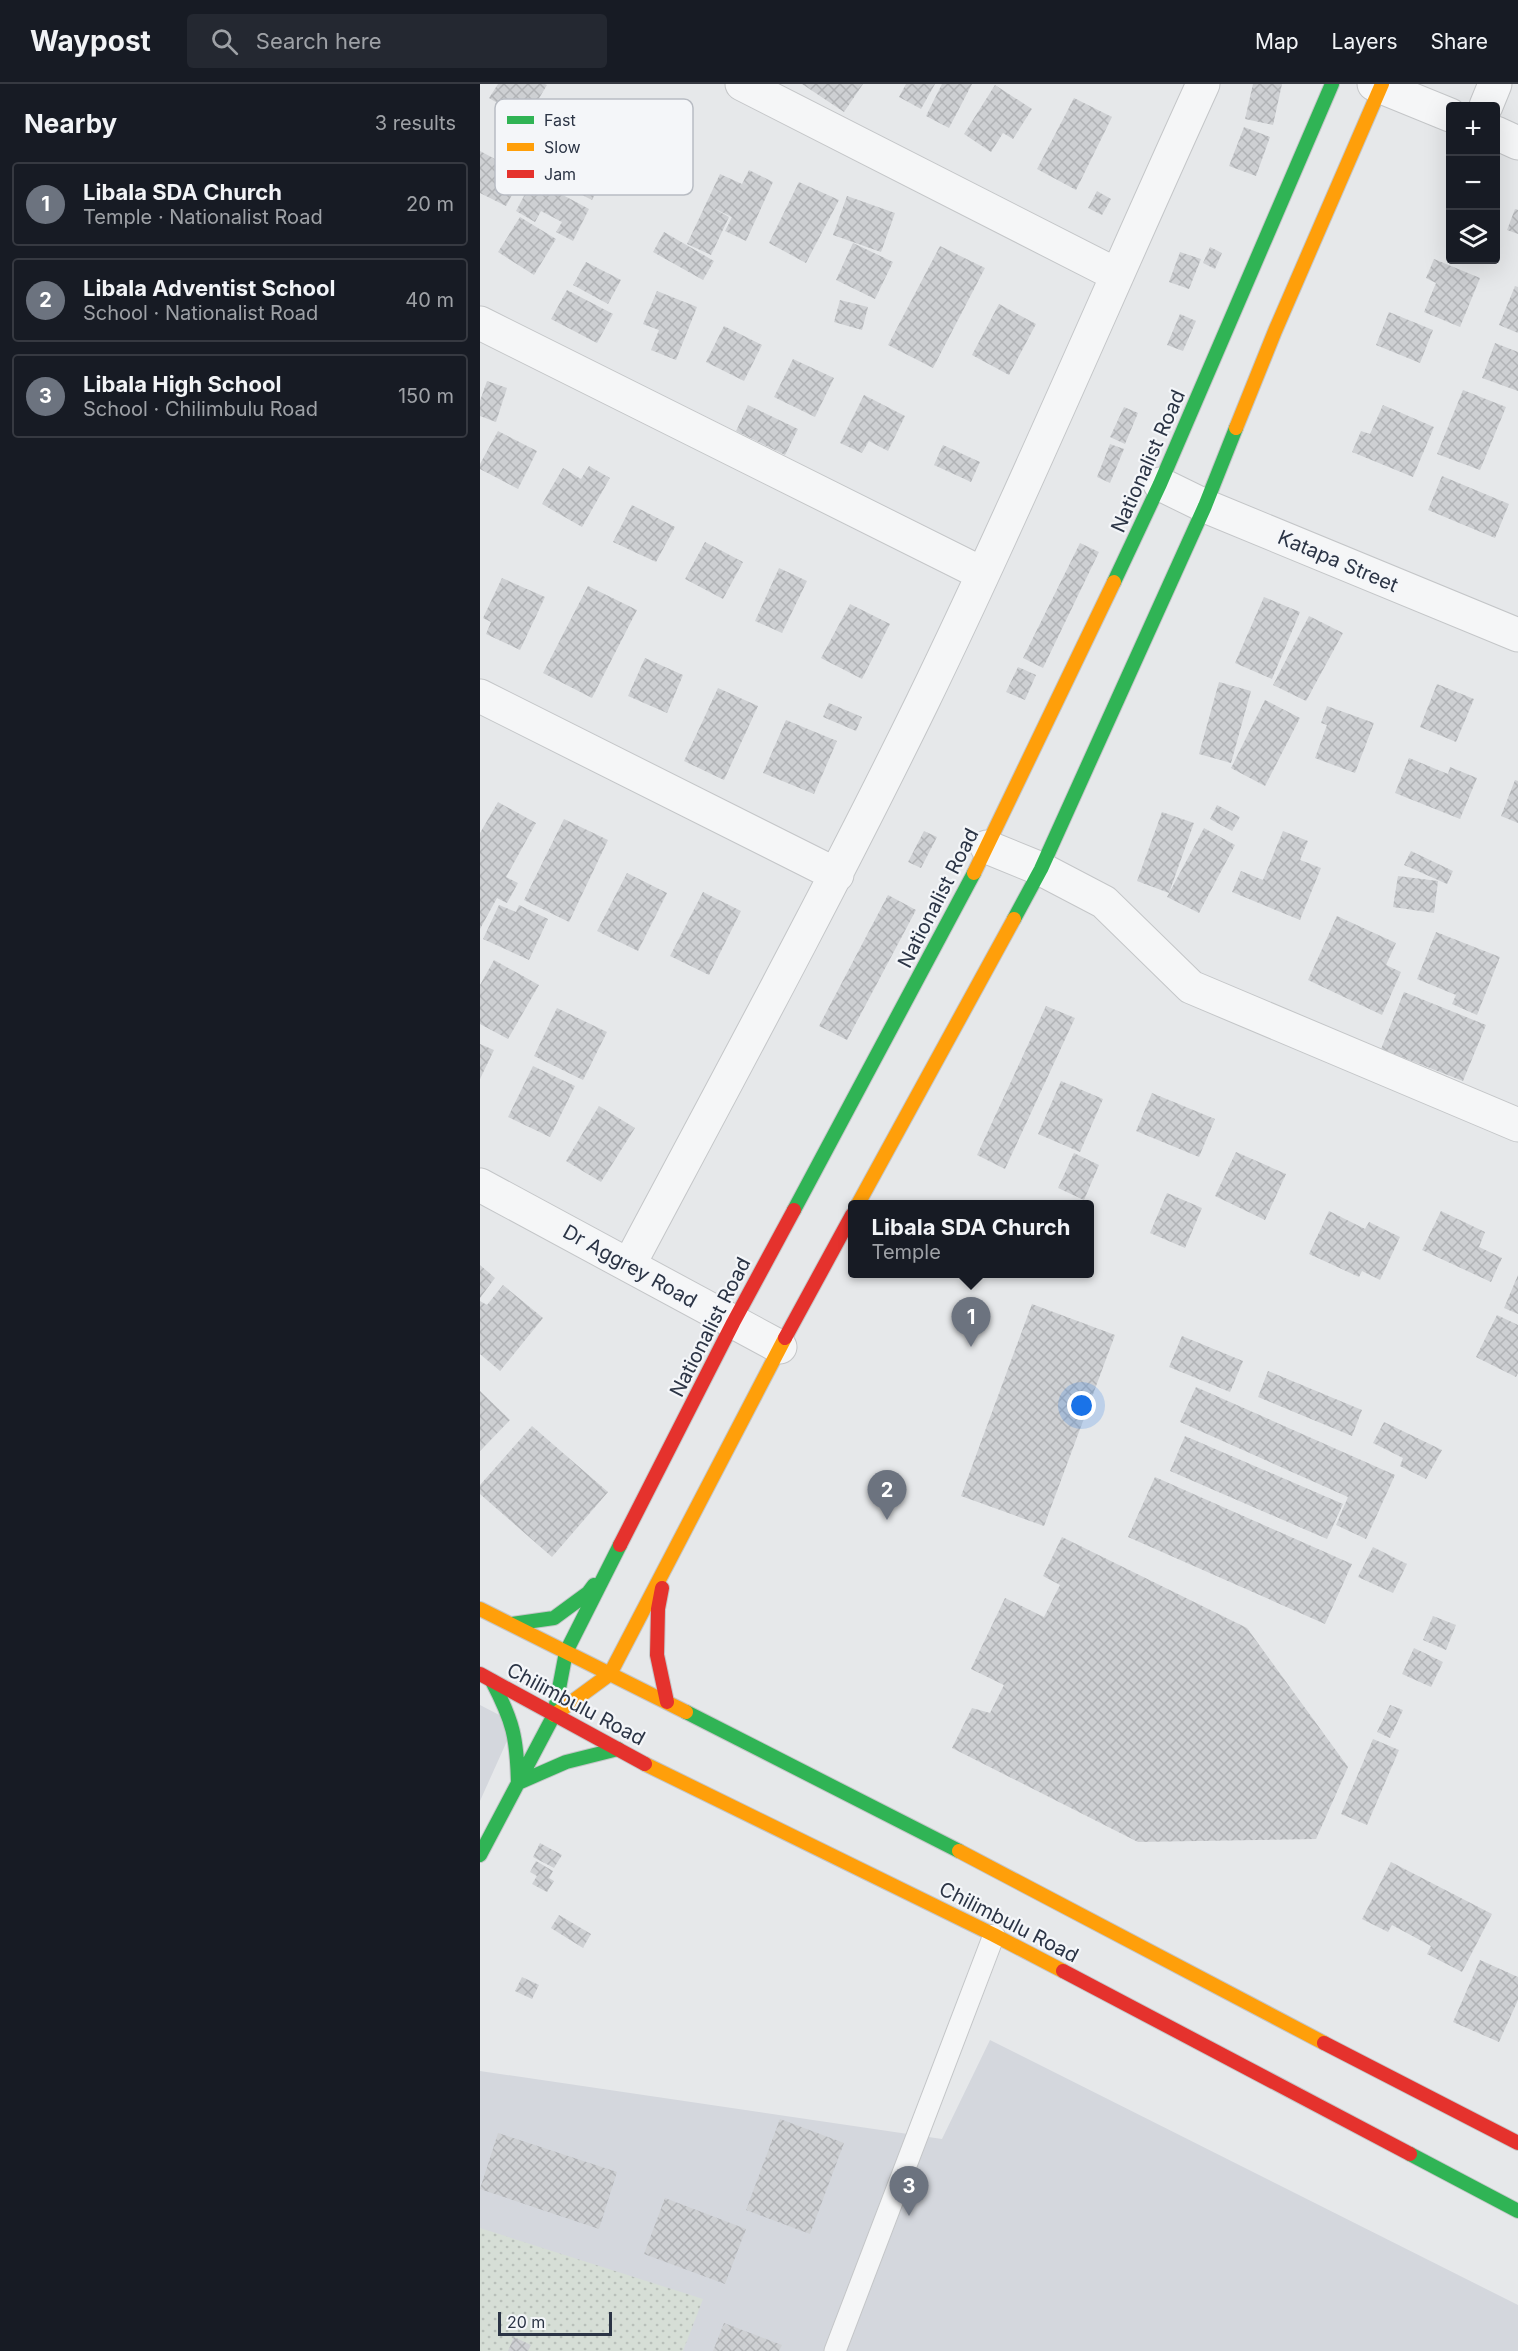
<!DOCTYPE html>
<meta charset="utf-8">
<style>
body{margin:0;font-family:Inter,sans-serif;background:#242831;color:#f1f3f6}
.controls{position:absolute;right:18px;top:18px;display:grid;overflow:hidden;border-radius:6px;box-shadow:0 6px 24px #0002}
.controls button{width:54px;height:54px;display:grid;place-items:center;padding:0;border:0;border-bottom:2px solid #363941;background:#171b24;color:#f1f3f6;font:30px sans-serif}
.scale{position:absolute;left:18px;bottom:15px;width:114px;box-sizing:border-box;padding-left:6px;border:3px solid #2b3445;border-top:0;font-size:16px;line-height:21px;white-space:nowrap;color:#2b3445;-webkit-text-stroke:4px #f4f6f9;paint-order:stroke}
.you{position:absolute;left:602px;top:1322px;width:21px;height:21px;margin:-15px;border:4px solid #fff;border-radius:50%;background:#1a73e8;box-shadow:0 0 0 9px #1a73e833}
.badge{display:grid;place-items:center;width:39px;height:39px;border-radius:50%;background:#6c737f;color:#fff;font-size:20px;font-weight:700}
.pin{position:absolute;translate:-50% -50px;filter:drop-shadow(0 2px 3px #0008)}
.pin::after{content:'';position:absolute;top:32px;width:21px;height:18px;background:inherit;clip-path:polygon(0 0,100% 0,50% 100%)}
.popup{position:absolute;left:368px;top:1116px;width:246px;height:78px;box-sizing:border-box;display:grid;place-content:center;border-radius:6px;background:#171b24;filter:drop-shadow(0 2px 4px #0005);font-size:20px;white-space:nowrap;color:#9ea1a6}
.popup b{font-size:22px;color:#f1f3f6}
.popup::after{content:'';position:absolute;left:50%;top:100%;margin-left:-12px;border:12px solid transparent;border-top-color:#171b24}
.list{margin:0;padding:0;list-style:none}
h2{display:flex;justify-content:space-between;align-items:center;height:78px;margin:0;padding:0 24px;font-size:26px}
h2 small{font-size:20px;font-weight:400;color:#9ea1a6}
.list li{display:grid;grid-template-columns:39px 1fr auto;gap:18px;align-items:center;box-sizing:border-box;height:84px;margin:0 12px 12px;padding:0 12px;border:2px solid #363941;border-radius:6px}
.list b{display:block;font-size:22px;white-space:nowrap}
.list p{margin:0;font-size:20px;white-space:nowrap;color:#9ea1a6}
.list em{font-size:20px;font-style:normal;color:#9ea1a6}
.icon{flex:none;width:33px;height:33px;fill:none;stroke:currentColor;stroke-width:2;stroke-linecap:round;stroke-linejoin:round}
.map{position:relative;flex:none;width:1038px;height:2267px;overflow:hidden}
header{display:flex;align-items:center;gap:36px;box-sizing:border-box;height:84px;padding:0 30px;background:#171b24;border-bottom:2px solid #363941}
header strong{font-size:28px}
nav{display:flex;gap:33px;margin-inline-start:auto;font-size:21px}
.search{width:420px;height:54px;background:#242831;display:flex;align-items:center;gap:15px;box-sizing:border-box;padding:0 21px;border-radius:6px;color:#9ea1a6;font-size:22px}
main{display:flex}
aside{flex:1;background:#171b24}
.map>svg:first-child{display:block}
</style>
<header>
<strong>Waypost</strong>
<div class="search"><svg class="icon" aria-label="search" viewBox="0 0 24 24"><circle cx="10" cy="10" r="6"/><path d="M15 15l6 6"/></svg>Search here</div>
<nav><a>Map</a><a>Layers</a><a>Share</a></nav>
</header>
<main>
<aside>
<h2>Nearby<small>3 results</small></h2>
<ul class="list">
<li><span class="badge">1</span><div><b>Libala SDA Church</b><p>Temple · Nationalist Road</p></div><em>20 m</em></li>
<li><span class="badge">2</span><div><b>Libala Adventist School</b><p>School · Nationalist Road</p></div><em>40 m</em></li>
<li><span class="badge">3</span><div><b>Libala High School</b><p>School · Chilimbulu Road</p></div><em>150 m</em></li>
</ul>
</aside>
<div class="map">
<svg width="1038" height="2267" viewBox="0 0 1038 2267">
<defs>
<pattern id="grass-dots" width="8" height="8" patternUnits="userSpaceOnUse" patternTransform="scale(1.5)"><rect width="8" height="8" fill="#d6ded6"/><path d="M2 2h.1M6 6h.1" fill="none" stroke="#b8bfb9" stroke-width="1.8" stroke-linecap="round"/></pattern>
<pattern id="building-cross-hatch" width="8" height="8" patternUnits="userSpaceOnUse" patternTransform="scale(1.5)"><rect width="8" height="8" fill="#ced0d3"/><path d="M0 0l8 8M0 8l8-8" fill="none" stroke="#b1b3b6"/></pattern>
</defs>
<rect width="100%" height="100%" fill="#e6e8ea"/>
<path fill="#d4d7dd" d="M0,1621L35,1639L0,1717Z
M510,1956L1038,2221V2267H0V1987L462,2055Z"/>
<path fill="url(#grass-dots)" d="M0,2144L223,2215L203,2267H0Z"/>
<path fill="url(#building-cross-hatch)" d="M18,0H65L67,1L46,36L9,14Z
M322,0H383L364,28Z
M426,0H455L441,25L419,13Z
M462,0H492L469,44L446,32Z
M773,0H802L793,41L765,35Z
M515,1L552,25L533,55L523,49L511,68L484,50Z
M594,14L632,33L596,106L557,85Z
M95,15L135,35L117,69L77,49Z
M764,43L790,53L776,92L749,82Z
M166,53L203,71L186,107L149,88Z
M65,55L127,86L112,116L50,85Z
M0,67L43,90L26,122L0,109Z
M269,86L293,98L266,157L245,147L252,133L231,123L249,133L231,171L207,160L240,90L262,100Z
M53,95L109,125L93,157L76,148L82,138L61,127L55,138L36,127Z
M319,98L359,116L326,179L289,159Z
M617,107L631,115L622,131L608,124Z
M367,112L415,129L401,168L353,151Z
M1035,125L1038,126V150L1027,146Z
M40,133L76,155L54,191L18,168Z
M184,148L234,177L223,196L173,168Z
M373,159L413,178L395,215L356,196Z
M460,162L505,184L453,284L408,261Z
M730,163L742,169L735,185L723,179Z
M700,168L721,175L709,205L689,198Z
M954,175L1000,194L980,243L944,228L956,199L946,194Z
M106,178L141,196L128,220L93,201Z
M1035,202L1038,203V249L1019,241Z
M87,206L133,230L117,259L71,235Z
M177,207L217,223L196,276L171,266L179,246L163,240Z
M360,216L388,223L382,246L354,238Z
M519,220L556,240L529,291L492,271Z
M909,228L953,246L940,279L896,261Z
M700,230L716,237L703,267L687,261Z
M244,242L282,261L264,297L226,278Z
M1015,259L1038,268V307L1002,294Z
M313,275L354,294L335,333L294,313Z
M7,297L27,304L16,338L0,332V317Z
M983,306L1026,323L1000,386L957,370Z
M384,311L425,332L408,367L389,357L382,369L360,359Z
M268,321L318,345L305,371L256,347Z
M903,321L954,343L933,393L872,368L881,347L890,350Z
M644,323L658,329L645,360L630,353Z
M18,347L57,367L38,405L0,385V380Z
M630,360L644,365L630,399L617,393Z
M463,361L500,378L491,398L454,381Z
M109,382L130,394L102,443L62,420L83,384L101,395Z
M962,392L1029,420L1015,454L948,426Z
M152,421L195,443L176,478L133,458Z
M225,458L263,478L243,515L205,495Z
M600,459L619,468L563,584L543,574Z
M299,484L327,497L302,549L275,537Z
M22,494L65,513L40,566L6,550L11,538L3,534Z
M108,502L157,526L112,614L63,589Z
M784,513L820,528L792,595L755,579Z
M370,520L410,540L382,595L341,574Z
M829,532L863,549L826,617L793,601Z
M165,574L203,591L187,629L148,612Z
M538,583L556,591L545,616L526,608Z
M739,598L771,607L751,679L719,670Z
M957,600L994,615L976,658L940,643Z
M238,604L278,622L244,696L204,677Z
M785,616L820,634L785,702L751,684Z
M349,619L382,633L376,647L343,633Z
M847,622L894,639L875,689L835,674L847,641L841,639Z
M306,636L357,657L334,710L283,689Z
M929,674L968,690L970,683L997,694L980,735L915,709Z
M1035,696L1038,697V739L1021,732Z
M18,718L56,739L26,793L38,799L27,819L17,814L0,845V749Z
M737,721L760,733L752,747L730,735Z
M682,728L714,739L689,809L657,797Z
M84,735L128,756L89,838L44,816Z
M724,744L755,761L719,829L687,813Z
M444,747L457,753L441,784L428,778Z
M803,747L828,757L820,776L841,784L820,836L752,808L761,787L783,796Z
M931,767L973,787L967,800L924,781Z
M147,789L187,809L158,867L117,847Z
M918,792L958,797L954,829L913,823Z
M223,808L261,827L229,891L190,872Z
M408,811L436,826L367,956L339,942Z
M19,821L36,828L39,821L68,835L49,876L3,855Z
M857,832L916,859L906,881L921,888L902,931L828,896Z
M956,848L1020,873L997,931L972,920L976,911L937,895Z
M14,876L59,901L28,955L0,940V901Z
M924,908L1006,941L983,997L901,965Z
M566,922L595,934L525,1085L497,1071Z
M77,924L127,948L103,996L54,972Z
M0,960L14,966L0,995Z
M53,982L95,1002L70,1053L28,1033Z
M581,997L623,1015L600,1068L558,1050Z
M672,1009L735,1035L719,1073L656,1047Z
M119,1022L155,1044L121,1098L86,1077Z
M756,1068L806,1090L785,1136L735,1112Z
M594,1069L619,1081L604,1116L578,1104Z
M687,1109L722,1124L705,1164L670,1149Z
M849,1127L885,1145L889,1138L920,1153L900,1196L882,1187L879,1193L829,1170Z
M961,1127L1005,1148L999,1163L1022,1174L1011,1198L942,1166Z
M0,1181L15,1194L0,1214Z
M1038,1191V1230L1024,1224Z
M23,1201L63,1234L20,1287L0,1270V1217L7,1221Z
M552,1220L635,1251L564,1442L481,1412Z
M1017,1231L1038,1241V1289L1036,1293L996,1273Z
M702,1252L763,1277L750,1308L689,1283Z
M788,1287L882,1326L872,1352L778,1313Z
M716,1303L915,1391L886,1455L856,1441L868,1413L700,1338Z
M0,1307L30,1336L0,1367Z
M904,1338L962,1366L946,1395L920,1382L923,1374L893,1359Z
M52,1342L128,1408L72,1473L0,1410V1401Z
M705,1352L863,1420L847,1455L690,1387Z
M675,1393L872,1480L845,1540L648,1453Z
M582,1453L767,1544L868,1683L836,1755L658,1758L472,1664L492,1624L510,1629L524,1601L491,1585L525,1514L564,1533L580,1501L563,1492Z
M893,1463L927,1480L913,1509L878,1493Z
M953,1532L976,1541L966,1566L943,1556Z
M934,1564L963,1578L951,1603L922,1590Z
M910,1621L923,1626L910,1654L897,1648Z
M893,1655L919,1666L887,1741L861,1730Z
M60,1759L82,1771L74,1784L53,1773Z
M56,1777L73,1787L69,1794L74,1797L67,1808L52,1800L57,1792L50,1788Z
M911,1778L1012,1830L982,1888L947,1870L951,1862L912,1841L908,1848L882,1835Z
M79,1831L111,1850L103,1864L71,1844Z
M1000,1876L1038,1893V1916L1019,1958L973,1938Z
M42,1893L59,1901L52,1915L35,1907Z
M300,2035L364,2059L330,2150L266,2126Z
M18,2049L137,2088L119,2145L0,2105Z
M185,2114L266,2145L245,2200L164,2170Z
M244,2239L302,2261L299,2267H233Z
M34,2253L51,2261L48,2267H28Z"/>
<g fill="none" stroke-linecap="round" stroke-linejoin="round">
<defs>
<path id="lane" d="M355,2267L514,1851"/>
<path id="street" d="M262,0L637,191
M894,0L970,31
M1006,22L1015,0
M1016,49L1038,59
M0,239L503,490
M680,400L725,422L1038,551
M0,612L357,791
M507,763L561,785L624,818L711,903L1038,1041
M0,1101L300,1263
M149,1181C248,995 349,809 442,619C541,415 629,206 723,0"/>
<path id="fast" d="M634,498L680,400L852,0
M534,835L561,785L725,422L756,344
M314,1126L494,789
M32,1540L74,1534L108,1509L114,1501
M12,1597C33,1637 37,1654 38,1699L86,1678L138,1665
M206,1628L479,1767
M0,1771L74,1631L86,1568L140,1461
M930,2070L1038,2127"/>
<path id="slow" d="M756,344L795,247L902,0
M494,789L634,498
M378,1120L534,835
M0,1525L206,1628
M74,1631L130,1590L305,1254
M165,1680L514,1851L583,1887
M479,1767L844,1959"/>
<path id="jam" d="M305,1254L372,1131
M140,1461L253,1239L314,1126
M182,1504L178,1525L177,1571L187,1618
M0,1590L165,1680
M583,1887L930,2070
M844,1959L1038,2059"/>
</defs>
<use href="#lane" stroke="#c4c6c8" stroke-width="23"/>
<use href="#street" stroke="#c4c6c8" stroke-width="35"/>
<use href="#fast" stroke="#c4c6c8" stroke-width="16"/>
<use href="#slow" stroke="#c4c6c8" stroke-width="16"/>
<use href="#jam" stroke="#c4c6c8" stroke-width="16"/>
<use href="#lane" stroke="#f5f6f7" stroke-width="21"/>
<use href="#street" stroke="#f5f6f7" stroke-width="33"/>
<use href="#fast" stroke="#30b455" stroke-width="14"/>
<use href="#slow" stroke="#ff9f0a" stroke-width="14"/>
<use href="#jam" stroke="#e5322d" stroke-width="14"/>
</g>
<g text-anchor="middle" stroke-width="4.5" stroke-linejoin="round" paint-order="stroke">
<g font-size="20" fill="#2b3445" stroke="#f4f6f9">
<text transform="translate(668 377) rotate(-66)" y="7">Nationalist Road</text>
<text transform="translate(858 477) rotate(23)" y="7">Katapa Street</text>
<text transform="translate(458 814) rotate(-63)" y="7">Nationalist Road</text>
<text transform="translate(150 1182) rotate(29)" y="7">Dr Aggrey Road</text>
<text transform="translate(230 1243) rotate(-63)" y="7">Nationalist Road</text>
<text transform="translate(96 1620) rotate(28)" y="7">Chilimbulu Road</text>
<text transform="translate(529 1838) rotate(27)" y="7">Chilimbulu Road</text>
</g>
</g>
<rect x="15" y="15" width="198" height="96" rx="9" fill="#f4f6f9" stroke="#b8bcc3" stroke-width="1.5"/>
<rect x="27" y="32" width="27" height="8" fill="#30b455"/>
<rect x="27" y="59" width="27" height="8" fill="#ff9f0a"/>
<rect x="27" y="86" width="27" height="8" fill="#e5322d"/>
<g font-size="16" fill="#2b3445">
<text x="64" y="42">Fast</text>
<text x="64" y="69">Slow</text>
<text x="64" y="96">Jam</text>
</g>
</svg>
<div class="controls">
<button>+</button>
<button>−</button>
<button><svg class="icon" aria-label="layers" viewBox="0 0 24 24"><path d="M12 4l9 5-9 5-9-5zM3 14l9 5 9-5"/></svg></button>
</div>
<div class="scale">20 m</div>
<div class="you"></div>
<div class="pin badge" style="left:491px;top:1263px">1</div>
<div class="popup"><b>Libala SDA Church</b>Temple</div>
<div class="pin badge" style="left:407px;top:1436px">2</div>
<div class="pin badge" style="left:429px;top:2132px">3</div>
</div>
</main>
